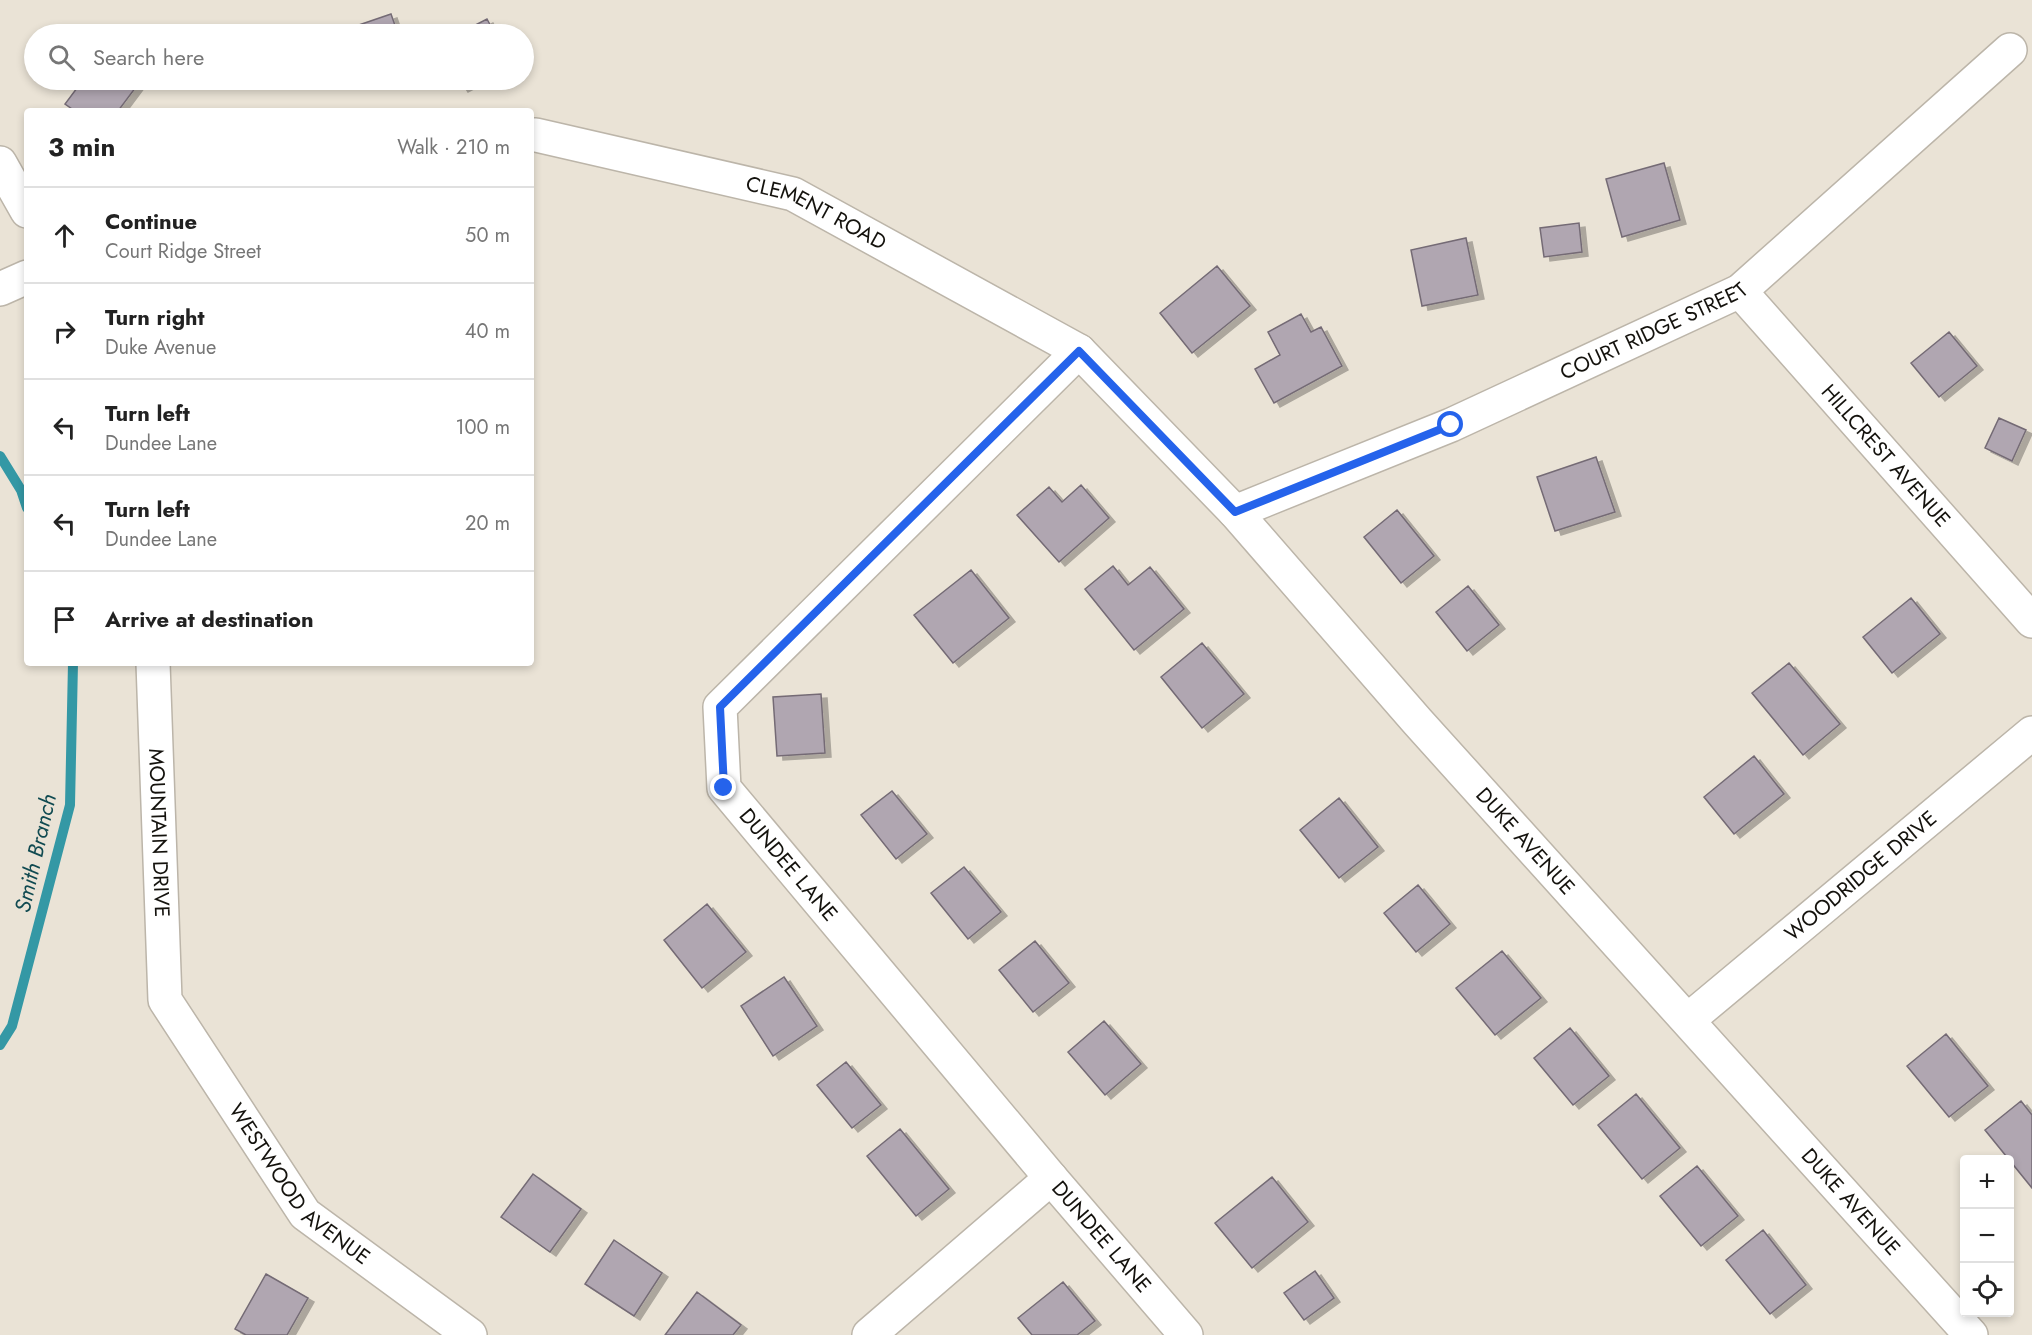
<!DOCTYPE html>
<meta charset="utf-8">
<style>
body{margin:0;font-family:Jost,sans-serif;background:#f6f6f6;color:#222}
.controls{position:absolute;right:18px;bottom:18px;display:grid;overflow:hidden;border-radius:6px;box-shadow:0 3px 9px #0003}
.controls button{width:54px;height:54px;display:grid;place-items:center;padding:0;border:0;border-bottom:2px solid #e0e0e0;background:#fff;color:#222;font:30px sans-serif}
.stop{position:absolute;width:18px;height:18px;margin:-14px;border:4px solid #2563eb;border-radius:50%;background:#fff}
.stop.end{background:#2563eb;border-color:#fff;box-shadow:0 2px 6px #0008}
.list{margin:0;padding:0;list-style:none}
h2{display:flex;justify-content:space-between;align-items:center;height:78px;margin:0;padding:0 24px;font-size:26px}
h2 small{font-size:20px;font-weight:400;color:#767676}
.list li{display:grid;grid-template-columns:39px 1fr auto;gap:18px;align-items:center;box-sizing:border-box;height:96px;padding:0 24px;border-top:2px solid #e0e0e0}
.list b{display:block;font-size:22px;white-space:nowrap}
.list p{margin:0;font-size:20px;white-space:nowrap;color:#767676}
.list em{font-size:20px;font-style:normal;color:#767676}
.icon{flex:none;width:33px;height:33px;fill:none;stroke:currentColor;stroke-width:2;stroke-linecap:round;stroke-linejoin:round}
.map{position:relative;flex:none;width:2032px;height:1335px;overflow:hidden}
.search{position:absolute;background:#fff;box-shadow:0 3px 9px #0003;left:24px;top:24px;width:510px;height:66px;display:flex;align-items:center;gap:15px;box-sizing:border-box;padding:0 21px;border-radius:33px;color:#767676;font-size:22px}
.panel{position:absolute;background:#fff;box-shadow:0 3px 9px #0003;left:24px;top:108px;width:510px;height:558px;border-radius:6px}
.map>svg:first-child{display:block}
</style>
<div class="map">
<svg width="2032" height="1335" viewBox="0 0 2032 1335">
<defs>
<filter id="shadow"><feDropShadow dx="6" dy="4" stdDeviation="0" flood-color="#0004"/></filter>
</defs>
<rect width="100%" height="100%" fill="#eae3d6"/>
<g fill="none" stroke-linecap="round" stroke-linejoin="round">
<path stroke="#3498a5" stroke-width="10" d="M0,456L21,490L27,508
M0,1045L12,1026L70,805L73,663"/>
</g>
<path fill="#b0a6b1" stroke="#746b75" stroke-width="1.5" filter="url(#shadow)" d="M391,14L398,34H356L353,27Z
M487,19L495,34H458Z
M83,80H135L139,83L118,111H75L65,104Z
M457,80H477L462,88Z
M1664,163L1680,220L1622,237L1606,179Z
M1579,223L1582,252L1544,257L1540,228Z
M1466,238L1478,295L1422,306L1411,250Z
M1217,266L1250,306L1192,353L1160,313Z
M1301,314L1311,332L1321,327L1342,366L1274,403L1255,369L1280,355L1268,332Z
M1949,332L1977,366L1939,397L1911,363Z
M1999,418L2026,430L2012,461L1985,448Z
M1596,457L1615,512L1555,531L1537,477Z
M1081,485L1109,518L1059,562L1017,515L1049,487L1062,502Z
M1397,510L1434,556L1401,583L1364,537Z
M1113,566L1128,585L1150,567L1184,609L1134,650L1085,589Z
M971,570L1009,618L953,663L914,615Z
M1468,586L1499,625L1467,651L1436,612Z
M1911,598L1940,634L1892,673L1863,637Z
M1202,643L1244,694L1202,728L1161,677Z
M1789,663L1840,724L1803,755L1752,693Z
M821,694L825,753L777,756L773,697Z
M1754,756L1784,794L1734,834L1704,797Z
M892,791L927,834L896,859L861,815Z
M1339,798L1378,847L1339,878L1300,830Z
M964,867L1001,912L968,939L931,893Z
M1418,885L1450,924L1416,952L1384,913Z
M707,904L746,952L702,988L664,940Z
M1035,941L1069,983L1033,1012L999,970Z
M1502,951L1541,998L1495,1035L1456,988Z
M784,977L817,1026L773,1056L741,1006Z
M1104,1021L1141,1064L1105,1095L1068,1052Z
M1570,1028L1609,1076L1573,1105L1534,1058Z
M1946,1034L1988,1086L1949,1117L1907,1066Z
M846,1062L881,1105L852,1128L817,1085Z
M1636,1094L1680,1148L1642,1179L1598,1125Z
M2021,1101L2032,1115V1188L1985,1130Z
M900,1129L949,1189L916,1216L867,1156Z
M1697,1166L1738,1216L1701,1246L1660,1196Z
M533,1174L581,1209L550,1252L501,1217Z
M1272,1177L1308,1222L1252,1268L1215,1223Z
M1763,1230L1806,1285L1770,1314L1726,1260Z
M614,1240L662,1273L634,1316L585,1284Z
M1315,1271L1334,1298L1304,1320L1284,1293Z
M266,1274L308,1298L287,1335H246L235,1329Z
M1063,1282L1095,1321L1077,1335H1032L1018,1318Z
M697,1292L741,1325L733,1335H665Z"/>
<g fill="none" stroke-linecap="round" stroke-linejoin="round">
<defs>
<g id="street">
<path d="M0,163L27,211"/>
<path id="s1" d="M1740,291L2032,621"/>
<path id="s2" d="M1079,351L720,707L724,788L1051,1178L1186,1335"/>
<path id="s3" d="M1235,512L1451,425L1740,291L2010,50"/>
<path id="s4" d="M153,663L165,1000L305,1214L470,1335"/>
<path id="s5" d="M1688,1020L2032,733"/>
<path d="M869,1335L1051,1178"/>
</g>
<g id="secondary">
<path id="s6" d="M531,135H536L793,194L1079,351L1235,512L1417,721L1971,1335"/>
<path d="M0,289L27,277"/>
</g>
</defs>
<use href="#street" stroke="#bcb5a9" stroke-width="36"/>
<use href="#secondary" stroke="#bcb5a9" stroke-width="36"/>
<use href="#street" stroke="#fff" stroke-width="33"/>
<use href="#secondary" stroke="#fff" stroke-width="33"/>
</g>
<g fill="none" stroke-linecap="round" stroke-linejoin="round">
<path stroke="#2563eb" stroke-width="8" d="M724,788L720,707L1079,351L1235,512L1451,425"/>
</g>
<g text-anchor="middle" stroke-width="6" stroke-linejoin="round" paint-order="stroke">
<g font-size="21" fill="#14120d" stroke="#eae3d6">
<text dy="7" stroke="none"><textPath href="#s6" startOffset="297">CLEMENT ROAD</textPath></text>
<text dy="7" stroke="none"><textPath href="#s3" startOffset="456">COURT RIDGE STREET</textPath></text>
<text dy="7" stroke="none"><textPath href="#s1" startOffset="220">HILLCREST AVENUE</textPath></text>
<text dy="7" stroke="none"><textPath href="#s4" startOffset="170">MOUNTAIN DRIVE</textPath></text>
<text dy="7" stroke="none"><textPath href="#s6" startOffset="1258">DUKE AVENUE</textPath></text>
<text dy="7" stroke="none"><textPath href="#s2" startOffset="687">DUNDEE LANE</textPath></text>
<text dy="7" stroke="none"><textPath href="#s5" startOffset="225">WOODRIDGE DRIVE</textPath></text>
<text dy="7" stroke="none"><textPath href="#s4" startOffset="567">WESTWOOD AVENUE</textPath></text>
<text dy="7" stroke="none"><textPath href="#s6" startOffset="1744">DUKE AVENUE</textPath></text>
<text dy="7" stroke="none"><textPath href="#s2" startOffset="1173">DUNDEE LANE</textPath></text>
</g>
<g font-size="22" font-style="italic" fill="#104a51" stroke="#eae3d6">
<text transform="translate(35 853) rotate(-77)" y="8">Smith Branch</text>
</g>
</g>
</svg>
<div class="controls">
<button>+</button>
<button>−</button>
<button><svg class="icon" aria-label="locate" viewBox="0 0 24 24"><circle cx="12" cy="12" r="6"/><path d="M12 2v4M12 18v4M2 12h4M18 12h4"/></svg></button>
</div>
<div class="stop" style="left:1451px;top:425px"></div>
<div class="stop end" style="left:724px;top:788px"></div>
<div class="search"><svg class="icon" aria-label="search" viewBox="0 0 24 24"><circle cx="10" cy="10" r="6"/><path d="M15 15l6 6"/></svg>Search here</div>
<section class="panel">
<h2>3 min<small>Walk · 210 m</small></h2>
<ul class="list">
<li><svg class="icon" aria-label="ahead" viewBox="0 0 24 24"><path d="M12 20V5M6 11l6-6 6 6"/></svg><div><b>Continue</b><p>Court Ridge Street</p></div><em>50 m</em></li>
<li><svg class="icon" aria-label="right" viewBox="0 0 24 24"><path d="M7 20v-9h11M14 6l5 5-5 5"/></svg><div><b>Turn right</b><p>Duke Avenue</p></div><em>40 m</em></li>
<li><svg class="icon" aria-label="left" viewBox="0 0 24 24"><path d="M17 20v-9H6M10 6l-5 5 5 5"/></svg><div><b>Turn left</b><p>Dundee Lane</p></div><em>100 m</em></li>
<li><svg class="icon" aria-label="left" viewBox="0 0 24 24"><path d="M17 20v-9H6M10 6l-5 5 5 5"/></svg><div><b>Turn left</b><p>Dundee Lane</p></div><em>20 m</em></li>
<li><svg class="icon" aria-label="arrive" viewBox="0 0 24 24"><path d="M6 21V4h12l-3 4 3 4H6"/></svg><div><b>Arrive at destination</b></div></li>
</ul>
</section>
</div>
